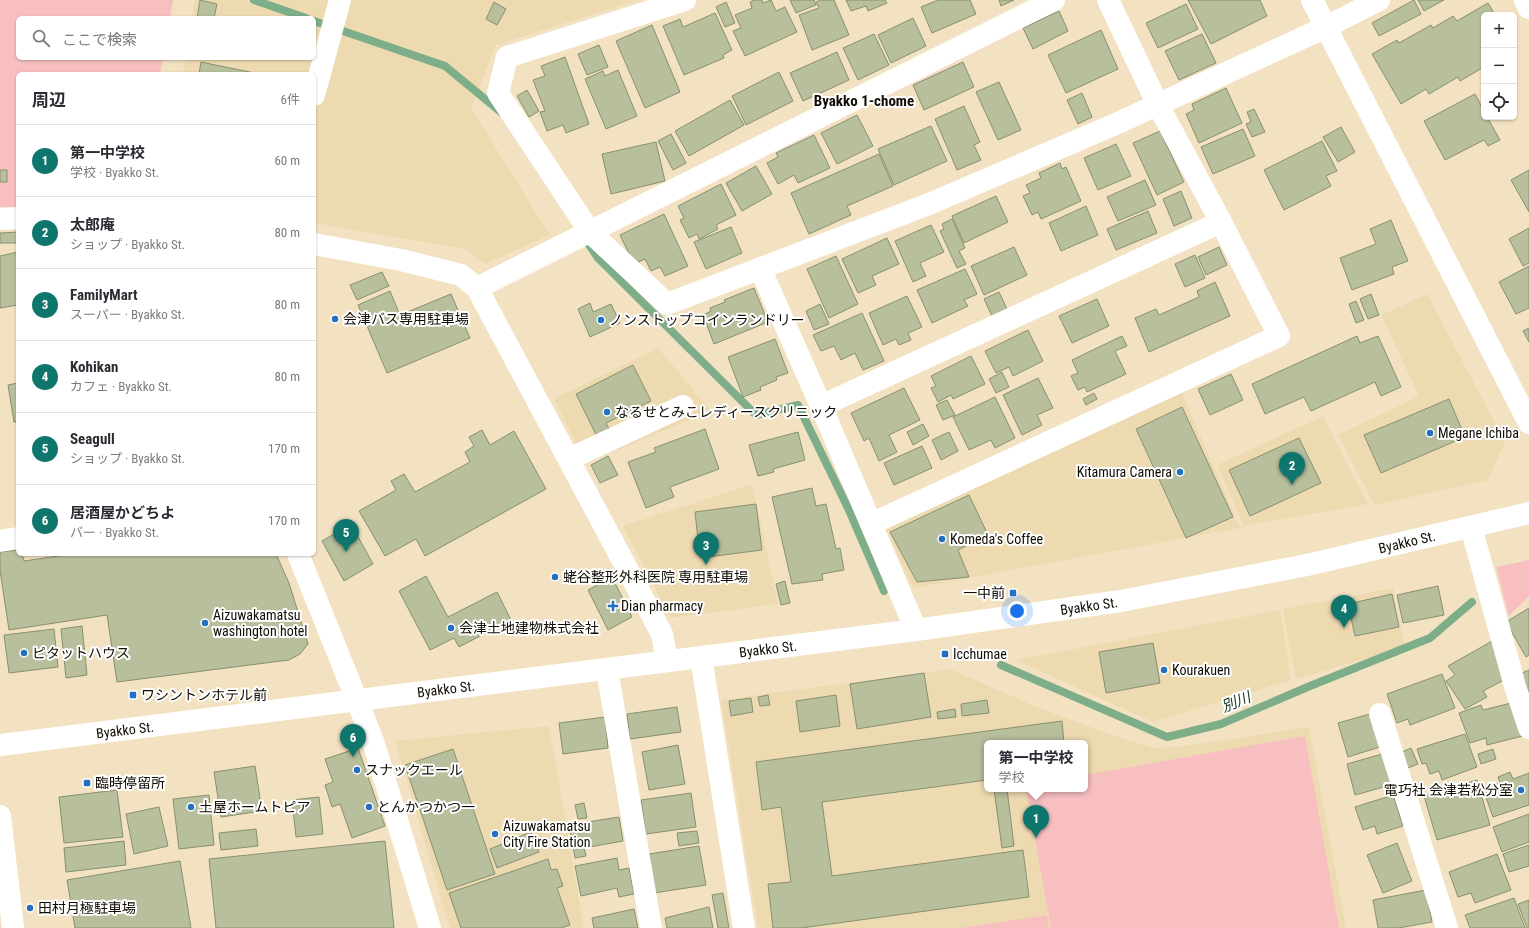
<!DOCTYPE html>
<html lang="ja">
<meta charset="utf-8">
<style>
body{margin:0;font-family:"Roboto Condensed","Noto Sans JP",sans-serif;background:#f7f7f7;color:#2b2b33}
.controls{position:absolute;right:12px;top:12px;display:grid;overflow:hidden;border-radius:6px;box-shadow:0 1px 3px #0004}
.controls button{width:36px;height:36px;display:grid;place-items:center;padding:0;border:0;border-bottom:1px solid #e1e1e2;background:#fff;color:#2b2b33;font:20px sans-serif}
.you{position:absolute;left:1017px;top:611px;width:14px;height:14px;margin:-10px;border:3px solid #fff;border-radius:50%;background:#1a73e8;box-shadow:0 0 0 6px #1a73e833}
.badge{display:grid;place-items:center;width:26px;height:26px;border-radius:50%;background:#0f766e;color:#fff;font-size:13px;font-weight:700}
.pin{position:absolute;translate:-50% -33px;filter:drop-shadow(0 1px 2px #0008)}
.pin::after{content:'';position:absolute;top:21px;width:14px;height:12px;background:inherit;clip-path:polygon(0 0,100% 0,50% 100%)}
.popup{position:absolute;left:984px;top:740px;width:104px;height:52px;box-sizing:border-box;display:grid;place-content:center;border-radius:6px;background:#fff;filter:drop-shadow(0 1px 3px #0005);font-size:13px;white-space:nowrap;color:#7c7c81}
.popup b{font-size:15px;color:#2b2b33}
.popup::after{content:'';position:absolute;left:50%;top:100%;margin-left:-8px;border:8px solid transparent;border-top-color:#fff}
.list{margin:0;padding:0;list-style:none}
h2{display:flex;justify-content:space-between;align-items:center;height:52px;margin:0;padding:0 16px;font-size:17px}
h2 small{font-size:13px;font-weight:400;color:#7c7c81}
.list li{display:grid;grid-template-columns:26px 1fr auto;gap:12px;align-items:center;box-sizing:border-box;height:72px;padding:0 16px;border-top:1px solid #e1e1e2}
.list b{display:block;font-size:15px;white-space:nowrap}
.list p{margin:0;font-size:13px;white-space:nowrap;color:#7c7c81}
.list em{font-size:13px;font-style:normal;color:#7c7c81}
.icon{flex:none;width:22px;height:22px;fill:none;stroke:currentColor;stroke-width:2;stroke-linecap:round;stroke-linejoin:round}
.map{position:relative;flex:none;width:1529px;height:928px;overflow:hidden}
.search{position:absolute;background:#fff;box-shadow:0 1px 3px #0004;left:16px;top:16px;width:300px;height:44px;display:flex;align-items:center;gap:10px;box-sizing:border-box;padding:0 14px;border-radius:6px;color:#7c7c81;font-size:15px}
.panel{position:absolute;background:#fff;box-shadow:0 1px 3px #0004;left:16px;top:72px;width:300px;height:484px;border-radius:6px}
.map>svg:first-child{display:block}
</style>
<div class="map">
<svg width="1529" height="928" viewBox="0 0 1529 928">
<rect width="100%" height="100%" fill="#f3e2c1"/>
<path fill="#eedab1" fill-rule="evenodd" d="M194,0H637L496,45L471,108L550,235L485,264L465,249L314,223V74H183L186,58H314V18H192Z
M1427,294L1505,442L1488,480L1374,505L1338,435L1419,396L1381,315Z
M658,348L711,411L586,463L554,399Z
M1182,393L1240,528L913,588L885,527Z
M1323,416L1368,504L1244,526L1217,465Z
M752,484L778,604L671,618L623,526Z
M1393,588L1405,647L1296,679L1283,609Z
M1280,610L1291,680L1153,722L1016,660Z
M950,669L1039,708L1104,732L1154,748L1185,746L1309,727L1346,928H758L721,700ZM987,743H1085V789H987Z
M549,726L584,928H450L395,741Z"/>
<path fill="#f8bfc1" d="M0,0H173L170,18H18V58H163L160,74H18V207H0Z
M1529,560V596L1509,616L1496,567Z
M1305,736L1339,928H1051L1026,789H1085V775Z
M1047,915L1049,928H961Z"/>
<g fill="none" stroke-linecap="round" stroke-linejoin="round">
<path stroke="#7dad89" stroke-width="8" d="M254,0L306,18
M314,21L445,66L502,113
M586,240L598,258L756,415L798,405L848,508L884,591
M1001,665L1167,737L1221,724L1310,686L1430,638L1472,602"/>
</g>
<path fill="#b7bf9d" stroke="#88906f" d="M200,0L217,4L214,18H197Z
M754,0H762L763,3L771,0L776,11L785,7L797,32L745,56L733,31L741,28L735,15L752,8L750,2Z
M790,0H814L816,5L796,13Z
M820,0H834L849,35L812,50L799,15L819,8L816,2Z
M846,0H885L887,3L868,11L866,6L851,11Z
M938,0H970L976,14L932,33L921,7Z
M999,0H1014L1001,6Z
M1188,0H1260L1267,16L1211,44Z
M1414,0L1421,14L1379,36L1372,23Z
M1418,0H1444L1424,11Z
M494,2L506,9L497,25L486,19Z
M726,2L735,23L725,27L716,7Z
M1488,3L1495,15H1484V67L1460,81L1458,77L1429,94L1426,89L1401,104L1372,54L1397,40L1399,43L1431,25L1433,28L1453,16L1457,21Z
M1186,4L1198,29L1158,48L1146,23Z
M1059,11L1068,31L1033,49L1023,28Z
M715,13L732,50L723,55L724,58L684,75L663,26L680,19L683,27Z
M913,18L926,46L891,63L878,35Z
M652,25L680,92L645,108L616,41Z
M1101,30L1118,69L1066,93L1048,55Z
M874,34L889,65L858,80L843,48Z
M1202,34L1216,63L1179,80L1165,51Z
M599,45L608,67L587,75L578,54Z
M837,52L849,80L803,101L790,73Z
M565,57L589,124L566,133L563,125L547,131L540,112L545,111L533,80L545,76L541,66Z
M201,62L259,74H199Z
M963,62L974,87L924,110L913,85Z
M618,70L637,116L606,129L585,79L603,71L605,76Z
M779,72L793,101L746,125L732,96Z
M999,82L1021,130L998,140L976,92Z
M1226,88L1242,123L1199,143L1186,114L1194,110L1192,104Z
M527,90L539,111L529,117L517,96Z
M1082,93L1092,117L1078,124L1067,100Z
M1475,94L1484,111V117H1487L1500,140L1488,146L1484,140L1445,160L1424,121Z
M730,100L744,125L689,156L675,131Z
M964,106L980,142L974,145L981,160L957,170L935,119Z
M1254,109L1265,132L1252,137L1246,124L1251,122L1247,112Z
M857,115L873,146L837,164L821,133Z
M931,126L947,161L894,185L878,149Z
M1341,127L1355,152L1338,162L1323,137Z
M1243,129L1255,156L1213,174L1201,147Z
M1160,131L1184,182L1157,195L1133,143Z
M671,134L686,163L673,170L658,141Z
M814,135L830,168L798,183L794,175L778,184L767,163L778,157L776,153Z
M1322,141L1337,171L1326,176L1331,186L1284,210L1264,170Z
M656,142L665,181L611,194L602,154Z
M1116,144L1131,176L1098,190L1084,158Z
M879,154L893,186L847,206L851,215L809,234L791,193Z
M1060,163L1062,169L1066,167L1081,201L1041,219L1038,212L1032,215L1023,196L1030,193L1026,185L1041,178L1039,173Z
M756,166L772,194L742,211L726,183Z
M0,170H7V182H0Z
M1529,170V212L1511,180Z
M1145,180L1156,205L1118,221L1107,197Z
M721,184L736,215L716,225L718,229L699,239L697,234L689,238L680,220L684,218L678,206Z
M1181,191L1192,218L1174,226L1163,199Z
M996,196L1008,222L964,243L952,216Z
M1086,206L1098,235L1061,251L1049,223Z
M1148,211L1157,233L1116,250L1107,229Z
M664,214L688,266L665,276L660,267L651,271L645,259L634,264L620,235Z
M952,219L965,248L959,251L966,264L957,268L940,231L944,229L942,224Z
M1391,220L1408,261L1392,267L1394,274L1352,290L1340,258L1376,244L1370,229Z
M931,225L944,252L920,263L926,276L913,282L895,241Z
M731,227L742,253L706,269L694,242Z
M1529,228V263L1523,266L1509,239Z
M18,232V243H0V233Z
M887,238L899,264L872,276L876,285L858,293L842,259Z
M1014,247L1027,275L984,295L971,266Z
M1219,247L1227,265L1206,275L1198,257Z
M18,252V305L0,308V256Z
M1195,255L1205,278L1185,287L1175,264Z
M836,256L858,304L829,318L807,269Z
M1529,266V308L1516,314L1499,282Z
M965,269L977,294L964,300L968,306L932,323L917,290Z
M382,272L389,286L357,300L350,285Z
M1215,282L1230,316L1149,352L1135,318L1156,309L1159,315L1199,297L1197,291Z
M754,288L768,322L714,344L703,315L711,311L710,308L725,302L724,300Z
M390,291L400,315L451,294L470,338L387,373L358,305Z
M999,292L1007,309L992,316L984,299Z
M1371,294L1379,315L1368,319L1360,299Z
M907,296L922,327L908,333L911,340L899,345L896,339L883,345L869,313Z
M1097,299L1109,326L1072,343L1059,316Z
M1356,301L1364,320L1356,323L1349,304Z
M590,303L593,312L611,304L620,323L590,337L578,309Z
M820,304L829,324L814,330L806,311Z
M862,313L884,361L863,370L855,353L841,360L834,346L821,351L813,335Z
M1529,328V342L1523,331Z
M1028,330L1043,361L1013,376L1009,367L996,373L985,351Z
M1122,336L1127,346L1115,351L1126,374L1087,392L1085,387L1078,390L1071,376L1078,373L1072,360Z
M1357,336L1360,343L1378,336L1401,387L1381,396L1375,382L1311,411L1304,397L1265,414L1252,384Z
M775,339L788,373L776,377L777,380L760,387L761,390L743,397L728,357Z
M971,356L985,384L953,399L951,395L938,402L931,388L936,386L931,376Z
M633,365L651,401L606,423L618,446L605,453L576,394Z
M1002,372L1009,387L996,393L989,379Z
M1231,374L1243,400L1210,415L1198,389Z
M1038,378L1053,408L1037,415L1042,425L1022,435L1003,395Z
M18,383V422H14L8,385Z
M904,388L920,420L889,435L897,452L879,461L869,438L864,441L851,413Z
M1094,393L1097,399L1086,405L1083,399Z
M995,397L1015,438L995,448L991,440L969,450L953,417Z
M1449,399L1465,437L1381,473L1364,435Z
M947,400L955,415L943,420L936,405Z
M1182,407L1233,517L1186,538L1136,429Z
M923,424L929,436L913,445L907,432Z
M705,429L719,469L670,487L674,497L646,508L628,462L656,452L654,448Z
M482,430L490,445L514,431L546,489L425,556L416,539L385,556L359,511L396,490L391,481L404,474L415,492L470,462L465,452L474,446L469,437Z
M798,432L805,460L773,469L774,472L758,476L749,445Z
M949,432L958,451L941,460L932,440Z
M1299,438L1321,483L1250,516L1229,470Z
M922,446L932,468L894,485L884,463Z
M608,456L618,475L600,483L591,465Z
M812,488L816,506L826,504L836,549L840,548L844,570L822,574L823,580L792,584L772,497Z
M969,495L988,535L958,550L969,577L917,582L890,532Z
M756,504L762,550L700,558L695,512Z
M351,524L373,564L344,581L322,541Z
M18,550V554H22L24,561L72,554H276L289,583L308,644L300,654L289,660L117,682L107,615L9,630L0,570V552Z
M426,576L448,617L497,592L511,620L459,647L454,638L430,650L399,591Z
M612,577L632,617L608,630L588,590Z
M785,581L790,603L781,605L776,584Z
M1438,586L1444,615L1403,623L1397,595Z
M1392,594L1399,627L1355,636L1348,604Z
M1529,608V655L1526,657L1506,622Z
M82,626L87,675L66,678L61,629Z
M54,629L58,667L9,673L4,635Z
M1494,640L1506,679L1483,691L1487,697L1465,709L1446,681L1455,675L1448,666Z
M1153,643L1160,683L1106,693L1099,652Z
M1529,670V694L1522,673Z
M924,673L931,717L857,729L850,684Z
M1442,674L1455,708L1410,725L1408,719L1397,723L1387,694Z
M768,695L770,705L760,706L758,697Z
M836,695L840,726L800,732L796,701Z
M751,698L753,712L731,716L729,701Z
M987,700L989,713L962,716L961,704Z
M1511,703L1523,736L1487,745L1486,738L1470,743L1459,713L1481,705L1483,710Z
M677,707L681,732L630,739L627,714Z
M955,709L956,717L938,719L937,712Z
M1370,714L1380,747L1348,757L1338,723Z
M605,717L608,748L563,754L559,723Z
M1062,721L1064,743H987V780L822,802L832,876L1023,850L1029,897L801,928H773L768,884L791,882L781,807L762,810L756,762Z
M1465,734L1477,767L1442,780L1439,771L1430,774L1426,763L1422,764L1417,749Z
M678,745L685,784L649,790L642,752Z
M358,748L385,826L352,838L340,804L332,807L325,785L333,782L325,759Z
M1411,748L1418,764L1408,768L1402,752Z
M453,749L495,874L447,890L405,765Z
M1493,749L1496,759L1481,764L1478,754Z
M1382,754L1391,785L1355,795L1347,764Z
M255,766L262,811L221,817L214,772Z
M1510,772L1513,779L1529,773V805L1493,817L1483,789L1500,783L1498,777Z
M1477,780L1490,825L1437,840L1424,796Z
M994,789H1007L1014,846L1002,848Z
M117,790L123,837L64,843L59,797Z
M691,793L696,827L646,834L641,800Z
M209,795L214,845L179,849L173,799Z
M1393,795L1403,826L1377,834L1375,826L1363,830L1355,807Z
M319,797L323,834L296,837L292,800Z
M584,803L587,818L578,819L575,805Z
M159,807L168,846L134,854L126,814Z
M1529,814V842L1502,852L1493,827Z
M619,817L623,841L584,848L586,856L575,858L569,825Z
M256,829L258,846L221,850L219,833Z
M697,831L699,843L679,846L677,833Z
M531,832L539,852L497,868L490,849Z
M124,841L126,865L66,872L64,848Z
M385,841L394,928H216L209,859Z
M1397,843L1412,881L1383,893L1367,855Z
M1529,845V866L1509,872L1503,854Z
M699,846L706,885L654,893L649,854Z
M1497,854L1511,890L1475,903L1471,893L1458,897L1449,872Z
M617,858L619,870L629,868L634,894L619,897L617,888L581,896L575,866Z
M548,859L551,870L557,869L563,886L557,888L570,925L561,928H461L449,893Z
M180,861L191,928H75L67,880Z
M1426,890L1432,922L1399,928H1378L1373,900Z
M723,893L729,928H718L712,895Z
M1514,898L1525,928H1470L1465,915Z
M1529,900V928H1527L1518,904Z
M709,907L713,928H667L665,918Z
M634,909L638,928H594L592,918Z"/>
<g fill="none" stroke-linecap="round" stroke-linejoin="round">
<path stroke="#fff" stroke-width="22" d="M685,0L507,57L498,93L590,232L667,304L929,204L1118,123L1326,27L1379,0
M1312,0L1529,423
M1525,0L1529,8
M314,95L340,0
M0,219L18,218
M314,244L401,260L461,275L477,288L662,634L667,661
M760,268L821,406L1221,222
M477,288L1054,0
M821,406L916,630
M569,459L683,406
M871,524L1279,336L1221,222L1158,105L1108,0
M1471,527L1515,686L1529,728
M0,541L18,538
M298,554L372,738L430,928
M701,657L744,928
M607,669L651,928
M1380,714L1447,928
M0,745L916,630L1121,601L1307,565L1529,513
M0,816L13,928"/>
</g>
<g fill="#246fbf" stroke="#fff" stroke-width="1.5">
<circle cx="335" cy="319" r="4"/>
<circle cx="601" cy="320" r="4"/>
<circle cx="607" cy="412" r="4"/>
<circle cx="1430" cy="433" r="4"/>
<circle cx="1180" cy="472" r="4"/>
<circle cx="942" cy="539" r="4"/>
<circle cx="555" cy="577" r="4"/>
<rect x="1009" y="589" width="8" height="8" rx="2"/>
<path d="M611 600h4v4h4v4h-4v4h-4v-4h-4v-4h4z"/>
<circle cx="205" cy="623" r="4"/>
<circle cx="451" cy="628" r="4"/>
<circle cx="24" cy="653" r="4"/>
<rect x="941" y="650" width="8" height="8" rx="2"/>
<circle cx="1164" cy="670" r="4"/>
<rect x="129" y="691" width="8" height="8" rx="2"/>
<circle cx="357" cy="770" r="4"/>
<rect x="83" y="779" width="8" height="8" rx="2"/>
<circle cx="1521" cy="790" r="4"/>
<circle cx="191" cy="807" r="4"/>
<circle cx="369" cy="807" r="4"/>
<circle cx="495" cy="834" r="4"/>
<circle cx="30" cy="908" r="4"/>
</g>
<g text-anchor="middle" stroke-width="4" stroke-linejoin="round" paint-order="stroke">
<g font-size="14" fill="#110c03" stroke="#fff" text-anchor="start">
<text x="343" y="324">会津バス専用駐車場</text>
<text x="609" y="325">ノンストップコインランドリー</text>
<text x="615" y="417">なるせとみこレディースクリニック</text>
<text x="1438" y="438">Megane Ichiba</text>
<text x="1172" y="477" text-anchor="end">Kitamura Camera</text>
<text x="950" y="544">Komeda's Coffee</text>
<text x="563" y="582">蛯谷整形外科医院 専用駐車場</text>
<text x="1005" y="598" text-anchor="end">一中前</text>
<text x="621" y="611">Dian pharmacy</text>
<text x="213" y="620">Aizuwakamatsu<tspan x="213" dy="16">washington hotel</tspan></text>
<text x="459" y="633">会津土地建物株式会社</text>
<text x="32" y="658">ピタットハウス</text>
<text x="953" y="659">Icchumae</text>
<text x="1172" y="675">Kourakuen</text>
<text x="141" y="700">ワシントンホテル前</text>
<text x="365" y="775">スナックエール</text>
<text x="95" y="788">臨時停留所</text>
<text x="1513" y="795" text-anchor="end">電巧社 会津若松分室</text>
<text x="199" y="812">土屋ホームトピア</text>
<text x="377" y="812">とんかつかつ一</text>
<text x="503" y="831">Aizuwakamatsu<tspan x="503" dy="16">City Fire Station</tspan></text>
<text x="38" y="913">田村月極駐車場</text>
</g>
<g font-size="14" fill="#110c03" stroke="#fff">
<text transform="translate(1407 542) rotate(-13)" y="5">Byakko St.</text>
<text transform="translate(1089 606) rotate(-8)" y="5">Byakko St.</text>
<text transform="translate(768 649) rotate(-7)" y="5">Byakko St.</text>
<text transform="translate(446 689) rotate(-7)" y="5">Byakko St.</text>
<text transform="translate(125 730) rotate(-7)" y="5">Byakko St.</text>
</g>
<g font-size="15" font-weight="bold" fill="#110c03" stroke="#fff">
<text x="864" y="106">Byakko 1-chome</text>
</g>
<g font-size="15" font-style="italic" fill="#0f351c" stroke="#fff">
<text transform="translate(1236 702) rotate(-22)" y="5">別川</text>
</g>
</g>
</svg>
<div class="controls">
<button>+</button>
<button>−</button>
<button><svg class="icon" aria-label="locate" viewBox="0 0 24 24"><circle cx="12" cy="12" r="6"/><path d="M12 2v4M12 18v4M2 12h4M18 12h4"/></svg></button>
</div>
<div class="you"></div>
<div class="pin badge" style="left:1036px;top:838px">1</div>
<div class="popup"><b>第一中学校</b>学校</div>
<div class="pin badge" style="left:1292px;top:485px">2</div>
<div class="pin badge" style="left:706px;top:565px">3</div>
<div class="pin badge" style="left:1344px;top:628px">4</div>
<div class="pin badge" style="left:346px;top:552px">5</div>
<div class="pin badge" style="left:353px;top:757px">6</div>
<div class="search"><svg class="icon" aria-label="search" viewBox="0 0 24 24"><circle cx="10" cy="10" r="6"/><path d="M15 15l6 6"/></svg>ここで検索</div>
<section class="panel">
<h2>周辺<small>6件</small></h2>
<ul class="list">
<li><span class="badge">1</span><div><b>第一中学校</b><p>学校 · Byakko St.</p></div><em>60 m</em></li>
<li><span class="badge">2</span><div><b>太郎庵</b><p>ショップ · Byakko St.</p></div><em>80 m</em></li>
<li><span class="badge">3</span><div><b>FamilyMart</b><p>スーパー · Byakko St.</p></div><em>80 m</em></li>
<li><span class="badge">4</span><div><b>Kohikan</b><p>カフェ · Byakko St.</p></div><em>80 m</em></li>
<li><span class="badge">5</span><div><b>Seagull</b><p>ショップ · Byakko St.</p></div><em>170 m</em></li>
<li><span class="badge">6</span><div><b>居酒屋かどちよ</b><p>バー · Byakko St.</p></div><em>170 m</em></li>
</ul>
</section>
</div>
